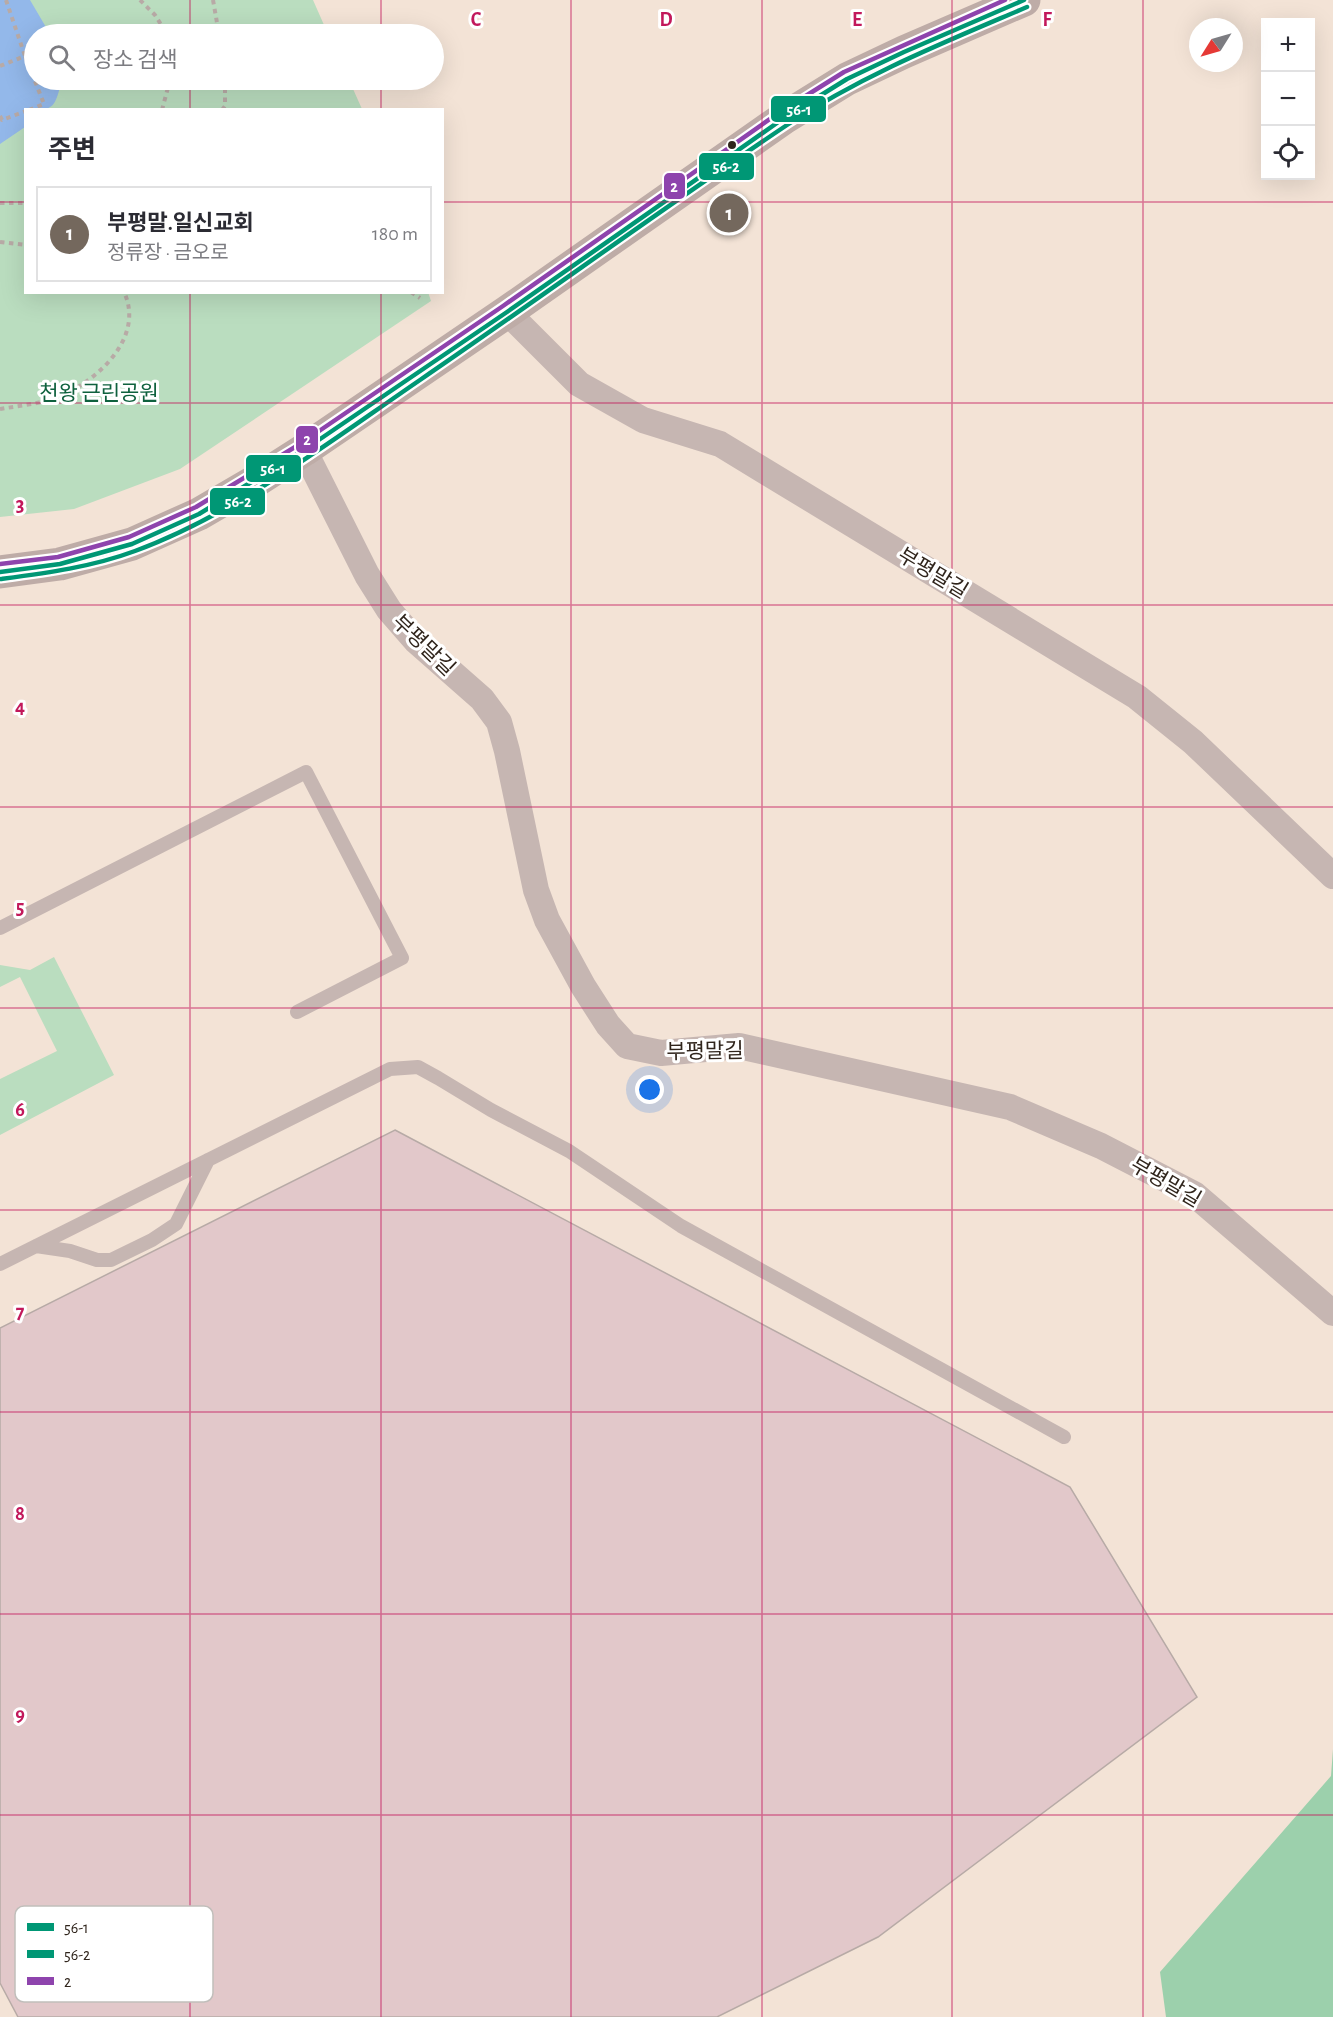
<!DOCTYPE html>
<html lang="ko">
<meta charset="utf-8">
<style>
body{margin:0;font-family:"Alegreya Sans","Noto Sans KR",sans-serif;background:#f7f7f7;color:#2b2b33}
.controls{position:absolute;right:18px;top:18px;display:grid;overflow:hidden;border-radius:0px;box-shadow:0 6px 24px #0002}
.controls button{width:54px;height:54px;display:grid;place-items:center;padding:0;border:0;border-bottom:2px solid #e1e1e2;background:#fff;color:#2b2b33;font:30px sans-serif}
.compass{position:absolute;left:1189px;top:18px;width:54px;height:54px;border-radius:50%;background:#fff;box-shadow:0 6px 24px #0002;rotate:233deg}
.you{position:absolute;left:650px;top:1090px;width:21px;height:21px;margin:-15px;border:4px solid #fff;border-radius:50%;background:#1a73e8;box-shadow:0 0 0 9px #1a73e833}
.badge{display:grid;place-items:center;width:39px;height:39px;border-radius:50%;background:#74685d;color:#fff;font-size:20px;font-weight:700}
.pin{position:absolute;translate:-50% -50%;border:3px solid #fff;box-shadow:0 2px 6px #0006}
.list{margin:0;padding:0;list-style:none}
h2{display:flex;justify-content:space-between;align-items:center;height:78px;margin:0;padding:0 24px;font-size:26px}
h2 small{font-size:20px;font-weight:400;color:#7c7c81}
.list li{display:grid;grid-template-columns:39px 1fr auto;gap:18px;align-items:center;box-sizing:border-box;height:96px;margin:0 12px 12px;padding:0 12px;border:2px solid #e1e1e2;border-radius:0px}
.list b{display:block;font-size:22px;white-space:nowrap}
.list p{margin:0;font-size:20px;white-space:nowrap;color:#7c7c81}
.list em{font-size:20px;font-style:normal;color:#7c7c81}
.icon{flex:none;width:33px;height:33px;fill:none;stroke:currentColor;stroke-width:2;stroke-linecap:round;stroke-linejoin:round}
.map{position:relative;flex:none;width:1333px;height:2017px;overflow:hidden}
.search{position:absolute;background:#fff;box-shadow:0 6px 24px #0002;left:24px;top:24px;width:420px;height:66px;display:flex;align-items:center;gap:15px;box-sizing:border-box;padding:0 21px;border-radius:33px;color:#7c7c81;font-size:22px}
.panel{position:absolute;background:#fff;box-shadow:0 6px 24px #0002;left:24px;top:108px;width:420px;height:186px;border-radius:0px}
.map>svg:first-child{display:block}
</style>
<div class="map">
<svg width="1333" height="2017" viewBox="0 0 1333 2017">
<rect width="100%" height="100%" fill="#f3e3d6"/>
<path fill="#baddbf" d="M0,0H313L328,34H34V80H349L362,109L26,110V292H428L431,301L180,469L74,509L0,517Z
M54,957L114,1075L0,1135V1079L57,1051L20,977L0,987V965L30,970Z"/>
<path fill="#9cd0ac" d="M1333,1749V2017H1166L1160,1972L1331,1776Z"/>
<path fill="#93b8ea" d="M0,0H30L50,34H34V80H62C54,108 56,110 26,110L25,127L0,144Z"/>
<path fill="#e2c8ca" stroke="#b7aaa6" stroke-width="1.5" d="M395,1130L1070,1487L1197,1697L878,1937L717,2017H18L0,1983V1328Z"/>
<g fill="none" stroke-linecap="round" stroke-linejoin="round">
<path stroke="#b8aaa6" stroke-width="4" stroke-dasharray="4.5 4.5" stroke-linecap="butt" d="M6,0L25,56
M140,0L155,15L167,34
M213,0L219,34
M0,66L25,56L44,104L29,110
M162,110L170,80
M222,110L225,106V80
M0,116L2,120L26,111
M0,203H26
M0,242L26,245
M411,292L420,298
M0,409C18,406 38,404 55,398C94,384 146,339 124,292"/>
<path stroke="#c6b6b2" stroke-width="14" d="M0,928L306,772L402,958L297,1012
M36,1246L70,1251L97,1260H111L152,1240L176,1224L208,1160
M0,1264L390,1069L418,1067L438,1078L491,1110L569,1151L681,1226L1064,1437"/>
<path stroke="#c6b6b2" stroke-width="26" d="M507,312L579,384L643,420L720,444L1137,697L1193,742L1333,876
M304,450L367,575L389,610L416,641L482,699L499,722L507,751L536,890L547,920L583,986L608,1025L627,1046L661,1053L739,1046L1010,1107L1101,1146L1194,1194L1333,1313"/>
<path stroke="#beaca7" stroke-width="33" d="M0,572L60,564L132,544L199,514L259,479L304,450L507,312L784,118L847,79L904,52L1024,0"/>
<defs>
<path id="bus-1" d="M0,572L60,564L132,544L199,514L304,450L507,312L784,118L847,79L904,52L1024,0"/>
<path id="bus-2" d="M1,579C46,573 92,567 135,551C236,514 332,440 420,380C543,296 663,208 787,125C862,75 945,42 1027,7"/>
<path id="bus-3" d="M0,564L58,557L129,537L196,507L300,444L503,306L780,112L844,72L1005,0"/>
</defs>
<use href="#bus-1" stroke="#fff" stroke-width="9"/>
<use href="#bus-2" stroke="#fff" stroke-width="9"/>
<use href="#bus-3" stroke="#fff" stroke-width="9"/>
<use href="#bus-1" stroke="#009775" stroke-width="4.5"/>
<use href="#bus-2" stroke="#009775" stroke-width="4.5"/>
<use href="#bus-3" stroke="#8e44ad" stroke-width="4.5"/>
</g>
<path fill="none" stroke="#c2185b" stroke-width="1.5" stroke-opacity="0.55" d="M190,0V34M381,0V34M571,0V2017M762,0V2017M952,0V2017M1143,0V2017M190,80V110M381,80V110M0,202H26M442,202H1333M190,292V2017M381,292V2017M0,403H1333M0,605H1333M0,807H1333M0,1008H1333M0,1210H1333M0,1412H1333M0,1614H1333M0,1815H1333"/>
<circle fill="#30251c" stroke="#fff" stroke-width="2" cx="732" cy="145" r="5"/>
<g text-anchor="middle" stroke-width="6" stroke-linejoin="round" paint-order="stroke">
<g font-size="21" fill="#0f613e" stroke="#fff">
<text x="99" y="400">천왕 근린공원</text>
</g>
<g font-size="21" fill="#30251c" stroke="#fff">
<text transform="translate(933 573) rotate(31)" y="7">부평말길</text>
<text transform="translate(424 645) rotate(44)" y="7">부평말길</text>
<text transform="translate(705 1051) rotate(-1)" y="7">부평말길</text>
<text transform="translate(1166 1182) rotate(30)" y="7">부평말길</text>
</g>
</g>
<rect x="15" y="1906" width="198" height="96" rx="9" fill="#fff" stroke="#c1bebb" stroke-width="1.5"/>
<rect x="27" y="1923" width="27" height="8" fill="#009775"/>
<rect x="27" y="1950" width="27" height="8" fill="#009775"/>
<rect x="27" y="1977" width="27" height="8" fill="#8e44ad"/>
<g font-size="16" fill="#30251c">
<text x="64" y="1933">56-1</text>
<text x="64" y="1960">56-2</text>
<text x="64" y="1987">2</text>
</g>
<g font-size="20" text-anchor="middle" font-weight="bold" fill="#c2185b" stroke="#fff" stroke-width="6" stroke-linejoin="round" paint-order="stroke">
<text x="476" y="26">C</text>
<text x="666" y="26">D</text>
<text x="857" y="26">E</text>
<text x="1047" y="26">F</text>
<text x="20" y="511">3</text>
<text x="20" y="713">4</text>
<text x="20" y="914">5</text>
<text x="20" y="1116">6</text>
<text x="20" y="1318">7</text>
<text x="20" y="1520">8</text>
<text x="20" y="1721">9</text>
</g>
<g stroke="#fff" stroke-width="2">
<rect x="770" y="95" width="57" height="28" rx="6" fill="#009775"/>
<rect x="698" y="152" width="57" height="29" rx="6" fill="#009775"/>
<rect x="663" y="172" width="23" height="28" rx="6" fill="#8e44ad"/>
<rect x="295" y="425" width="24" height="29" rx="6" fill="#8e44ad"/>
<rect x="245" y="454" width="57" height="29" rx="6" fill="#009775"/>
<rect x="209" y="487" width="57" height="29" rx="6" fill="#009775"/>
</g>
<g font-size="16" text-anchor="middle" font-weight="bold" fill="#fff">
<text x="799" y="115">56-1</text>
<text x="726" y="172">56-2</text>
<text x="674" y="192">2</text>
<text x="307" y="445">2</text>
<text x="273" y="474">56-1</text>
<text x="238" y="507">56-2</text>
</g>
</svg>
<div class="controls">
<button>+</button>
<button>−</button>
<button><svg class="icon" aria-label="locate" viewBox="0 0 24 24"><circle cx="12" cy="12" r="6"/><path d="M12 2v4M12 18v4M2 12h4M18 12h4"/></svg></button>
</div>
<svg class="compass" viewBox="-18 -18 36 36"><path d="M0-13l5 13h-10z" fill="#e53935"/><path d="M0 13l5-13h-10z" fill="#7c7c81"/></svg>
<div class="you"></div>
<div class="pin badge" style="left:729px;top:213px">1</div>
<div class="search"><svg class="icon" aria-label="search" viewBox="0 0 24 24"><circle cx="10" cy="10" r="6"/><path d="M15 15l6 6"/></svg>장소 검색</div>
<section class="panel">
<h2>주변<small></small></h2>
<ul class="list">
<li><span class="badge">1</span><div><b>부평말.일신교회</b><p>정류장 · 금오로</p></div><em>180 m</em></li>
</ul>
</section>
</div>
